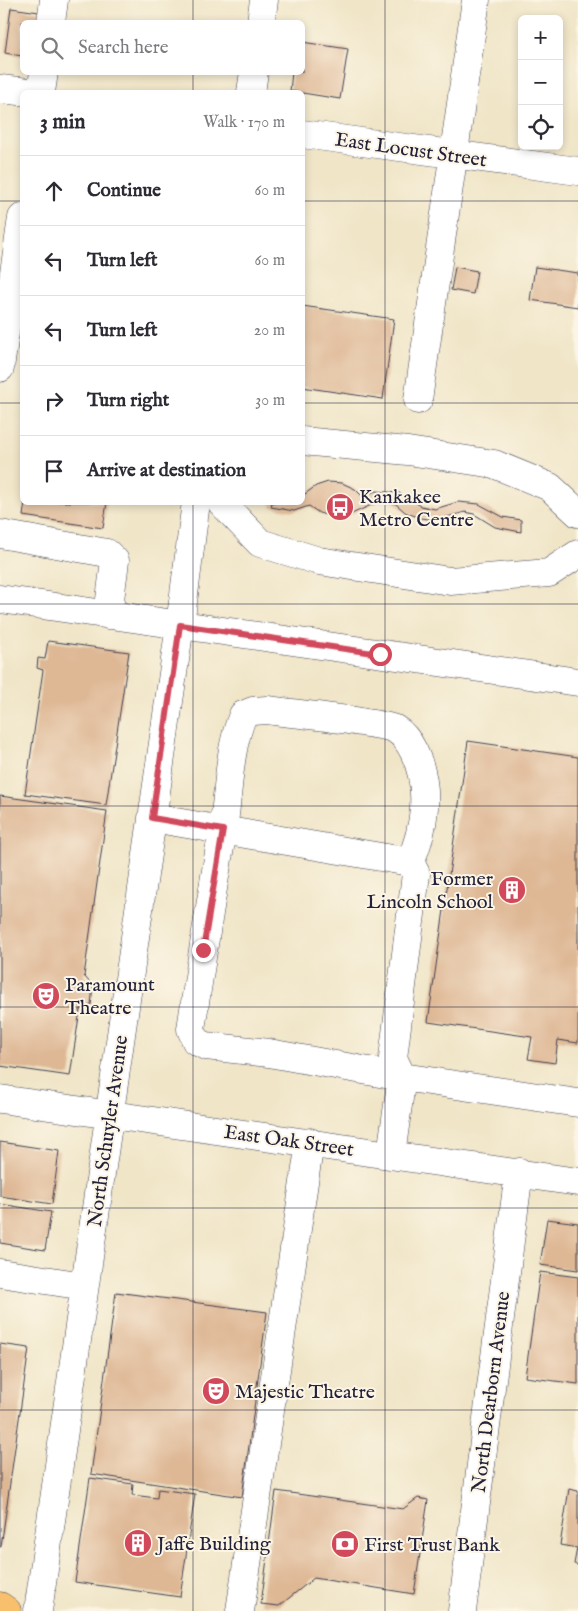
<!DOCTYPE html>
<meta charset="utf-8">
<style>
body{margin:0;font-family:"IM FELL English",serif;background:#f7f7f7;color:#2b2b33}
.controls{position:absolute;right:15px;top:15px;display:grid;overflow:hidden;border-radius:8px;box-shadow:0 2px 8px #0003}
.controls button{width:45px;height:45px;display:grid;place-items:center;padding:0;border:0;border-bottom:1px solid #e1e1e2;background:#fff;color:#2b2b33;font:25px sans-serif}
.stop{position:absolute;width:15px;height:15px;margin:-11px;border:4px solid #d1495b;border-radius:50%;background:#fff}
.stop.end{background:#d1495b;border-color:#fff;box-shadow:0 1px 5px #0008}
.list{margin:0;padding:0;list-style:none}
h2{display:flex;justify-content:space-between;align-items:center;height:65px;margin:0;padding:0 20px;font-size:21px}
h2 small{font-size:16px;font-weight:400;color:#7c7c81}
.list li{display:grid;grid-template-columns:32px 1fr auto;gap:15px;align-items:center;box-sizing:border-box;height:70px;padding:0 20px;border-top:1px solid #e1e1e2}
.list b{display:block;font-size:19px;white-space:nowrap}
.list em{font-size:16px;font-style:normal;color:#7c7c81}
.icon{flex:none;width:28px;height:28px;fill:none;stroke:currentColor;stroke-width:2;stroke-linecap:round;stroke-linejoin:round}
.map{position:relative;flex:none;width:578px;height:1611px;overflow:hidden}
.search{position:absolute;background:#fff;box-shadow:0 2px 8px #0003;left:20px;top:20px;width:285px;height:55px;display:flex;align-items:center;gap:12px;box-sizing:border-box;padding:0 18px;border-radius:8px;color:#7c7c81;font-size:19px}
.panel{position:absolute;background:#fff;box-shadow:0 2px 8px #0003;left:20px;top:90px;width:285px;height:415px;border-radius:8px}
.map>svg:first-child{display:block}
</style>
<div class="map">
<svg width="578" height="1611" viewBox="0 0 578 1611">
<rect width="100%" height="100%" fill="#fcf5e5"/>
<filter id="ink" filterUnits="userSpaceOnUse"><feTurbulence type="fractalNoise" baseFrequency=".02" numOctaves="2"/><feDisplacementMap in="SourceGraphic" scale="10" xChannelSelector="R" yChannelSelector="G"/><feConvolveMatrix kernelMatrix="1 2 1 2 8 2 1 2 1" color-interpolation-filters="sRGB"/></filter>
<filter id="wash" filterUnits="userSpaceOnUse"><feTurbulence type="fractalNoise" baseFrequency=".0096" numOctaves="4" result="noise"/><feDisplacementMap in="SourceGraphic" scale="20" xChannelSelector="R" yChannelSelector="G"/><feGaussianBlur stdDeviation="1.12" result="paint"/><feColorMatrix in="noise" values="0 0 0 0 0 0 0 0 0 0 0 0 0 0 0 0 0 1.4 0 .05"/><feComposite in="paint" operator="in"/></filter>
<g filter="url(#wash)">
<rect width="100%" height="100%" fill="#f0e5c7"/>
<g id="blocks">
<path fill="#deb794" d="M11,8L39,12L38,22H22V56L5,53Z
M302,42L348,49L340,99L290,91L292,72H302Z
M455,267L477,271L473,294L451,290Z
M535,267L578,273V307L530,300Z
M302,306L394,319L383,399L302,387Z
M328,482L342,483L355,489L362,496L376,491L399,493L421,506L435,509L458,502L479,504L503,517L521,520V532L495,527L474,514L465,512L437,520L420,518L405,512L396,504L390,502H378L345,517H333L319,513L309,506L294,511L271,507L272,502H302V496L316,486Z
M25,502H107L103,528L23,516Z
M48,641L129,652L106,805L25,794L43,670L37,668L38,658L45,659Z
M468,741L578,757V1043L558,1040L555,1063L528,1059L532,1037L428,1022Z
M0,796L107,811L84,976L93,986L91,1005L80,1010L70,1076L0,1066Z
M0,1142L59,1151L52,1204L0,1196Z
M0,1204L51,1212L45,1250L0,1243Z
M547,1219L578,1223V1270L540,1265Z
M540,1272L578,1277V1384L525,1377Z
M116,1292L267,1312L242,1497L91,1474Z
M0,1344L29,1348L1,1547H0Z
M90,1478L133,1484L132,1495L157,1498L158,1489L195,1494L180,1597L75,1582Z
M569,1489L578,1491V1565L574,1564L577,1548L560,1545Z
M276,1491L403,1509L418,1498L428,1500L414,1594L314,1578L279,1606L261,1604Z"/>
</g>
</g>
<g filter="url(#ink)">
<use href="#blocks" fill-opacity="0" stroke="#413f50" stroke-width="1"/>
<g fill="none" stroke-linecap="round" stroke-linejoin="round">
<defs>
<path id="minor" d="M51,22L54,0
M261,22L264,0
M0,89L29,92
M41,92L44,72
M251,92L254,72
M302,134L578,171
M0,368L22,218
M418,400L476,0
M302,441L408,451L494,464L550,487L578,513
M221,502L260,543L319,561L450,581L549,573L578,554
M0,534L107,553L115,561L108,615
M0,599L578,682
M152,818L410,862L416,874L393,1058L402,1077L578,1103
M0,1099L578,1182
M391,1154L402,1077L269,1053L206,1046L196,1041L191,1029C201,963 211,897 223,830C229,792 228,751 243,715L253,711L267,710C298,714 330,717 361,722C372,724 385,725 395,729C404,734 410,744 414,752C431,787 425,829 410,862
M0,1273L84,1286
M38,1611L180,625L196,502
M240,1611L310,1142
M462,1611L519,1172"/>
<path id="major" d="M0,1606L7,1611"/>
</defs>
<use href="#minor" stroke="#413f50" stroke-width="29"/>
<use href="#major" stroke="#413f50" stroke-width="29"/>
<use href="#minor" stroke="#fff" stroke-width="28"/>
<use href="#major" stroke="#f8bf6c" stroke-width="28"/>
</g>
</g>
<g fill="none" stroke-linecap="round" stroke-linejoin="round" filter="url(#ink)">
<path stroke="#d1495b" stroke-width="6" d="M203,950L223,830L152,818L180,625L380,654"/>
</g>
<path fill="none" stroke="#22223b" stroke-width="1" stroke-opacity="0.55" d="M193,0V22M385,0V1611M193,72V92M0,201H22M302,201H578M0,403H22M302,403H578M193,502V1611M0,604H578M0,806H578M0,1007H578M0,1208H578M0,1410H578"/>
<defs>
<symbol id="bus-disc" viewBox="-11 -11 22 22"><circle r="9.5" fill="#d1495b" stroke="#fcf5e5"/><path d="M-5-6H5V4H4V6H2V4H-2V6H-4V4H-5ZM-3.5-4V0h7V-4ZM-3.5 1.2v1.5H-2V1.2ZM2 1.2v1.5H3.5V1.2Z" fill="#fff"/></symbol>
<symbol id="building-disc" viewBox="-11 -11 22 22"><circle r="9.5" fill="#d1495b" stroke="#fcf5e5"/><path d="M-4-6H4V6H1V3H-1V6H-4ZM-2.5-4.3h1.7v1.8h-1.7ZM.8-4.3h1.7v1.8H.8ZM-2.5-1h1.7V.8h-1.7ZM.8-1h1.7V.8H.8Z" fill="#fff"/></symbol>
<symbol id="theatre-disc" viewBox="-11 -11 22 22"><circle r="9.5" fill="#d1495b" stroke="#fcf5e5"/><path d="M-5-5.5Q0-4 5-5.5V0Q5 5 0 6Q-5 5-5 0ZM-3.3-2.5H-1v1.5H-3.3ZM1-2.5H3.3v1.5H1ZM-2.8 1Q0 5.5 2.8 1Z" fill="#fff"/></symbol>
<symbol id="bank-disc" viewBox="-11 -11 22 22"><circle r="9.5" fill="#d1495b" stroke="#fcf5e5"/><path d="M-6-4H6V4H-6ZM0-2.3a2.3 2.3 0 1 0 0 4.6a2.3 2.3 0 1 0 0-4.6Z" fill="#fff"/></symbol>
</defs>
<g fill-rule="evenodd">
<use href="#bus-disc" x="324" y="491" width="32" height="32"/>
<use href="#building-disc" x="496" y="874" width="32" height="32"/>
<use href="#theatre-disc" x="30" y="980" width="32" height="32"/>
<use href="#theatre-disc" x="200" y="1375" width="32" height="32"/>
<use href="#building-disc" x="122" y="1527" width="32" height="32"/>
<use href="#bank-disc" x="329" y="1528" width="32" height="32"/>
</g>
<g text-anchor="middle" stroke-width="4" stroke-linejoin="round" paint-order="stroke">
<g font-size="20" fill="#22223b" stroke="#fcf5e5">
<text transform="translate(411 149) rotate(8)" y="7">East Locust Street</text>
<text transform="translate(107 1131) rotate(-82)" y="7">North Schuyler Avenue</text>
<text transform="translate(289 1140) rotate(8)" y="7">East Oak Street</text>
<text transform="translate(490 1392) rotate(-83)" y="7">North Dearborn Avenue</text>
</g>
<g font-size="20" fill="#22223b" stroke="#fcf5e5" text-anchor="start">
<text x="359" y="503">Kankakee<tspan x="359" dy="23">Metro Centre</tspan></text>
<text x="493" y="885" text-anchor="end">Former<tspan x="493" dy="23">Lincoln School</tspan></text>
<text x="65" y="991">Paramount<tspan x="65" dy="23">Theatre</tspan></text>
<text x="235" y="1398">Majestic Theatre</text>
<text x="157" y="1550">Jaffe Building</text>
<text x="364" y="1551">First Trust Bank</text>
</g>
</g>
</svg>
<div class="controls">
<button>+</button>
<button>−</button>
<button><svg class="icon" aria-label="locate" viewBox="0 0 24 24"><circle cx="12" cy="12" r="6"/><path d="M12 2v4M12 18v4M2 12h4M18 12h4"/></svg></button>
</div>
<div class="stop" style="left:380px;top:654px"></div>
<div class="stop end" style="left:203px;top:950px"></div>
<div class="search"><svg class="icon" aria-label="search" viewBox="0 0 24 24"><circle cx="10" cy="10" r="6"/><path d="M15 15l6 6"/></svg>Search here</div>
<section class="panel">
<h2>3 min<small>Walk · 170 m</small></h2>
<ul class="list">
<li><svg class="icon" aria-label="ahead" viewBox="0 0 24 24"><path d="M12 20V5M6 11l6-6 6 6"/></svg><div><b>Continue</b></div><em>60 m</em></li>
<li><svg class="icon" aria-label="left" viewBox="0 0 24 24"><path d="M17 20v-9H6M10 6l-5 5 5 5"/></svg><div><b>Turn left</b></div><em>60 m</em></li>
<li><svg class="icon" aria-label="left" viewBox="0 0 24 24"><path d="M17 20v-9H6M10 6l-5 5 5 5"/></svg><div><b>Turn left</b></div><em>20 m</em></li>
<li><svg class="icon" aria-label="right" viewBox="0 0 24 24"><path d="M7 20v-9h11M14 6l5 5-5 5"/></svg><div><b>Turn right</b></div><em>30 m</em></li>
<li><svg class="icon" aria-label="arrive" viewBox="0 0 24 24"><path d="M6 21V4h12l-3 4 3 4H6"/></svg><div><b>Arrive at destination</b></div></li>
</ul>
</section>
</div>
